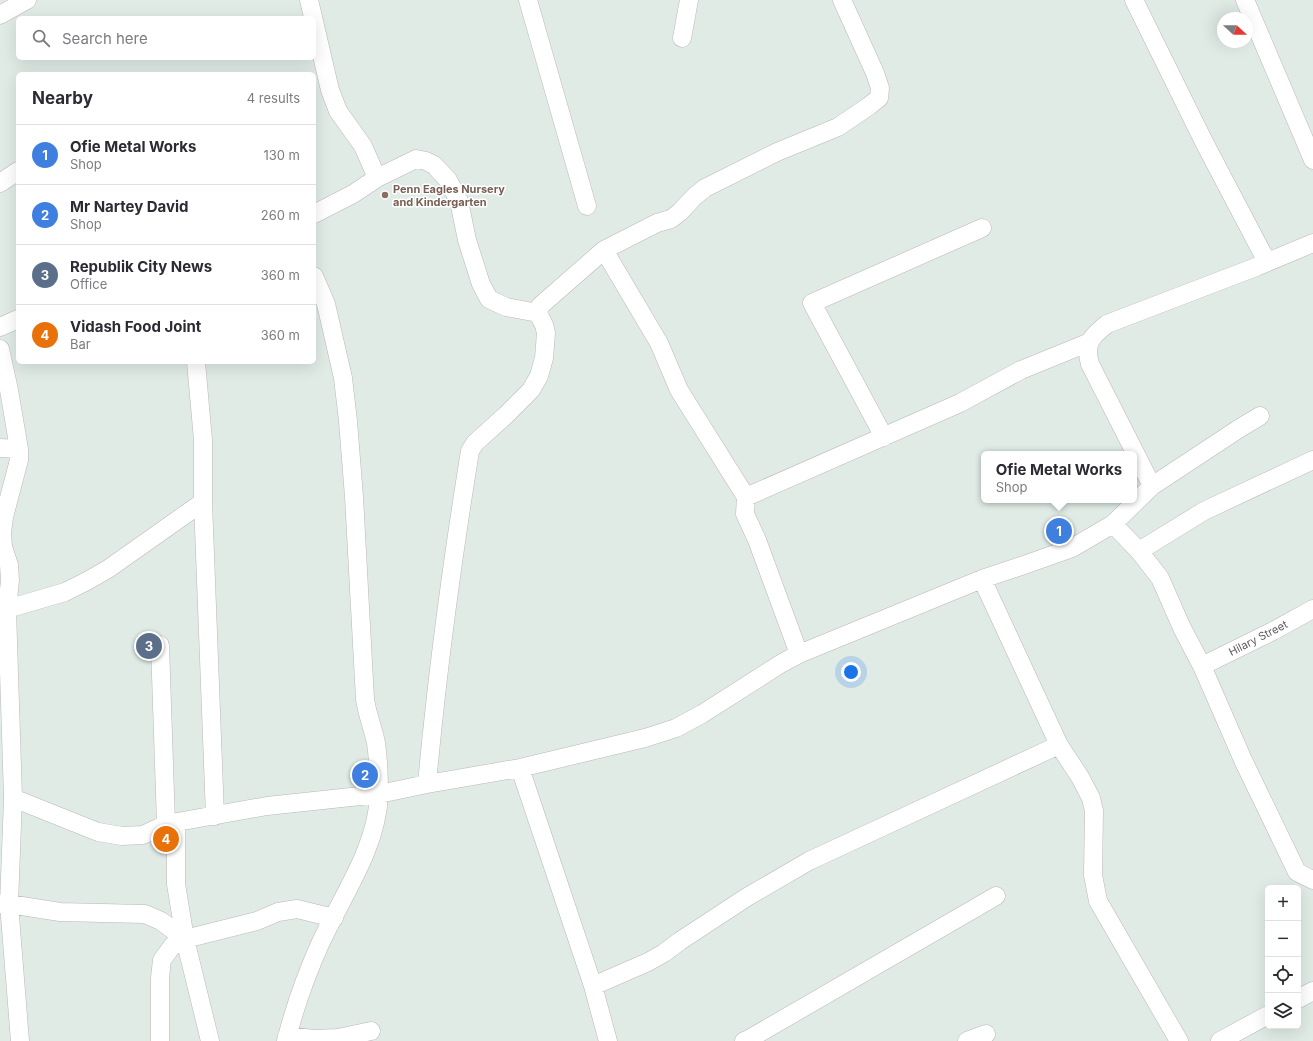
<!DOCTYPE html>
<meta charset="utf-8">
<style>
body{margin:0;font-family:Inter,sans-serif;background:#f7f7f7;color:#2b2b33}
.controls{position:absolute;right:12px;bottom:12px;display:grid;overflow:hidden;border-radius:6px;box-shadow:0 4px 16px #0002}
.controls button{width:36px;height:36px;display:grid;place-items:center;padding:0;border:0;border-bottom:1px solid #e1e1e2;background:#fff;color:#2b2b33;font:20px sans-serif}
.compass{position:absolute;left:1217px;top:12px;width:36px;height:36px;border-radius:50%;background:#fff;box-shadow:0 4px 16px #0002;rotate:111deg}
.you{position:absolute;left:851px;top:672px;width:14px;height:14px;margin:-10px;border:3px solid #fff;border-radius:50%;background:#1a73e8;box-shadow:0 0 0 6px #1a73e833}
.badge{display:grid;place-items:center;width:26px;height:26px;border-radius:50%;background:#3d7b33;color:#fff;font-size:13px;font-weight:700}
.pin{position:absolute;translate:-50% -50%;border:2px solid #fff;box-shadow:0 1px 4px #0006}
.popup{position:absolute;left:981px;top:451px;width:156px;height:52px;box-sizing:border-box;display:grid;place-content:center;border-radius:6px;background:#fff;filter:drop-shadow(0 1px 3px #0005);font-size:13px;white-space:nowrap;color:#7c7c81}
.popup b{font-size:15px;color:#2b2b33}
.popup::after{content:'';position:absolute;left:50%;top:100%;margin-left:-8px;border:8px solid transparent;border-top-color:#fff}
.list{margin:0;padding:0;list-style:none}
h2{display:flex;justify-content:space-between;align-items:center;height:52px;margin:0;padding:0 16px;font-size:17px}
h2 small{font-size:13px;font-weight:400;color:#7c7c81}
.list li{display:grid;grid-template-columns:26px 1fr auto;gap:12px;align-items:center;box-sizing:border-box;height:60px;padding:0 16px;border-top:1px solid #e1e1e2}
.list b{display:block;font-size:15px;white-space:nowrap}
.list p{margin:0;font-size:13px;white-space:nowrap;color:#7c7c81}
.list em{font-size:13px;font-style:normal;color:#7c7c81}
.icon{flex:none;width:22px;height:22px;fill:none;stroke:currentColor;stroke-width:2;stroke-linecap:round;stroke-linejoin:round}
.map{position:relative;flex:none;width:1313px;height:1041px;overflow:hidden}
.search{position:absolute;background:#fff;box-shadow:0 4px 16px #0002;left:16px;top:16px;width:300px;height:44px;display:flex;align-items:center;gap:10px;box-sizing:border-box;padding:0 14px;border-radius:6px;color:#7c7c81;font-size:15px}
.panel{position:absolute;background:#fff;box-shadow:0 4px 16px #0002;left:16px;top:72px;width:300px;height:292px;border-radius:6px}
.map>svg:first-child{display:block}
</style>
<div class="map">
<svg width="1313" height="1041" viewBox="0 0 1313 1041">
<rect width="100%" height="100%" fill="#e0ebe6"/>
<g fill="none" stroke-linecap="round" stroke-linejoin="round">
<defs>
<path id="minor" d="M309,0L330,90L338,111L363,146L377,178
M528,0L587,206
M1134,0L1204,142L1267,262
M1245,0L1313,160
M0,15L27,0
M682,38L689,0
M0,183L18,171
M314,214L353,194L377,178L416,159L426,161L434,165L448,180L459,201L467,240L481,284L489,299L506,307L538,313
M604,250L659,343L679,390L746,497L745,514L757,540L799,654
M0,327L18,319
M0,349L9,390L19,449V460L4,517L2,533L3,547L9,565L10,580L7,609L13,798L9,904L20,1041
M196,362L203,440V502L215,816
M884,437L812,303L982,228
M0,448L19,449
M1152,486L1090,364C1084,343 1092,336 1107,324L1256,267L1313,243
M746,497L960,403L1021,370L1090,342
M1113,524L1152,486L1240,428L1260,416
M1139,551L1160,578L1182,628L1202,666L1243,760L1297,872L1313,880
M982,579L1059,745L1080,777L1091,798L1094,811L1093,875L1098,901L1179,1041
M0,607L7,609L65,592L87,581L108,569L203,502
M160,645L166,824
M1202,666L1273,631L1313,609
M520,768L593,986L608,1041
M427,784C437,673 452,562 470,451L475,443L506,415L531,390L539,376L544,358L546,333L544,325L538,313L540,306L604,250L657,223L671,219L680,212L694,197L705,188L777,152L838,127L869,106L879,98L880,88L875,73L842,0
M13,798L98,832L122,836L143,835L166,824L267,806L379,794L427,784L520,768L645,738L676,728L702,714L782,663L799,654L982,579L1027,564L1072,548L1113,524L1139,551L1204,511L1313,460
M176,823V884L185,939L210,1041
M0,904H9L60,912L145,914L161,921L185,939
M593,986L648,962L664,953L680,941L747,897L809,861L1059,745
M1298,999L1313,991
M287,1036L314,1039L338,1038L371,1031
M160,1041V978L162,960L173,945L185,939L257,921L278,912L297,909L334,918
M286,1041C294,1010 307,973 320,944C342,896 377,848 379,795C379,781 378,757 376,743C373,728 367,714 365,699L354,497L348,421L343,378L326,304L314,276
M744,1041L749,1039L996,896
M967,1041L986,1034
M1220,1041L1268,1015"/>
</defs>
<use href="#minor" stroke="#bcb6ba" stroke-width="19"/>
<use href="#minor" stroke="#fff" stroke-width="18"/>
</g>
<circle fill="#8d6e63" stroke="#fff" stroke-width="1.5" cx="385" cy="195" r="4"/>
<g text-anchor="middle" stroke-width="3" stroke-linejoin="round" paint-order="stroke">
<g font-size="11" font-weight="bold" fill="#785e54" stroke="#fff" text-anchor="start">
<text x="393" y="193">Penn Eagles Nursery<tspan x="393" dy="13">and Kindergarten</tspan></text>
</g>
<g font-size="11" fill="#60595e" stroke="#fff">
<text transform="translate(1258 638) rotate(-27)" y="4">Hilary Street</text>
</g>
</g>
</svg>
<div class="controls">
<button>+</button>
<button>−</button>
<button><svg class="icon" aria-label="locate" viewBox="0 0 24 24"><circle cx="12" cy="12" r="6"/><path d="M12 2v4M12 18v4M2 12h4M18 12h4"/></svg></button>
<button><svg class="icon" aria-label="layers" viewBox="0 0 24 24"><path d="M12 4l9 5-9 5-9-5zM3 14l9 5 9-5"/></svg></button>
</div>
<svg class="compass" viewBox="-18 -18 36 36"><path d="M0-13l5 13h-10z" fill="#e53935"/><path d="M0 13l5-13h-10z" fill="#7c7c81"/></svg>
<div class="you"></div>
<div class="pin badge" style="left:1059px;top:531px;background:#3f7fe0">1</div>
<div class="popup"><b>Ofie Metal Works</b>Shop</div>
<div class="pin badge" style="left:365px;top:775px;background:#3f7fe0">2</div>
<div class="pin badge" style="left:149px;top:646px;background:#5c6f8a">3</div>
<div class="pin badge" style="left:166px;top:839px;background:#e8710a">4</div>
<div class="search"><svg class="icon" aria-label="search" viewBox="0 0 24 24"><circle cx="10" cy="10" r="6"/><path d="M15 15l6 6"/></svg>Search here</div>
<section class="panel">
<h2>Nearby<small>4 results</small></h2>
<ul class="list">
<li><span class="badge" style="background:#3f7fe0">1</span><div><b>Ofie Metal Works</b><p>Shop</p></div><em>130 m</em></li>
<li><span class="badge" style="background:#3f7fe0">2</span><div><b>Mr Nartey David</b><p>Shop</p></div><em>260 m</em></li>
<li><span class="badge" style="background:#5c6f8a">3</span><div><b>Republik City News</b><p>Office</p></div><em>360 m</em></li>
<li><span class="badge" style="background:#e8710a">4</span><div><b>Vidash Food Joint</b><p>Bar</p></div><em>360 m</em></li>
</ul>
</section>
</div>
